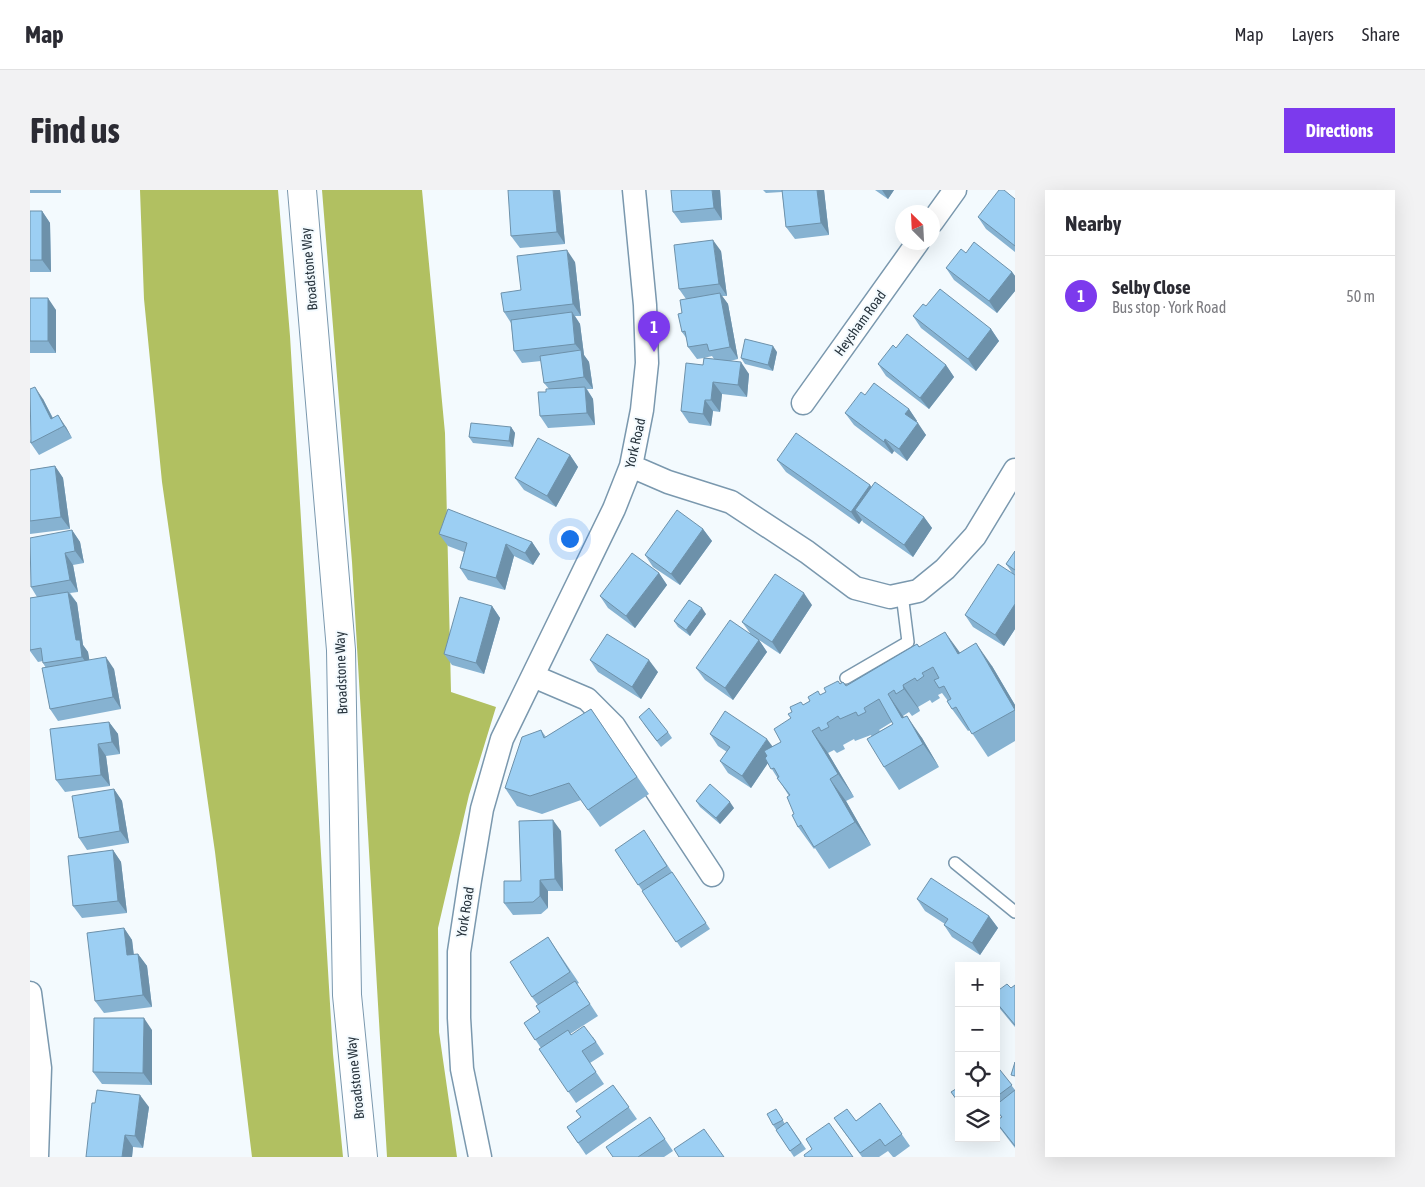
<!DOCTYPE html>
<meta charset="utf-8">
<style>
body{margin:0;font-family:"Asap Condensed",sans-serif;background:#f2f2f3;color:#2b2b33}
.controls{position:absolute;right:15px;bottom:15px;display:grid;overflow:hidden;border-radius:0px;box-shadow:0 5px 20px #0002}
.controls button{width:45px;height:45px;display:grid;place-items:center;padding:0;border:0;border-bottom:1px solid #e1e1e2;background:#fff;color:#2b2b33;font:25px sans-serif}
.compass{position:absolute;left:865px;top:15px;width:45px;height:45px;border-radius:50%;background:#fff;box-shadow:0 5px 20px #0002;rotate:336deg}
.you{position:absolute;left:539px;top:348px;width:18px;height:18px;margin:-12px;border:4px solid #fff;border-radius:50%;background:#1a73e8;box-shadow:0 0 0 8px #1a73e833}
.badge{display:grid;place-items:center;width:32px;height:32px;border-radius:50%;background:#7c3aed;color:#fff;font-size:16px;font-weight:700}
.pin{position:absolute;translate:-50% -41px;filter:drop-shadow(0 1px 2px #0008)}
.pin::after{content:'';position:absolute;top:26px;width:18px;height:15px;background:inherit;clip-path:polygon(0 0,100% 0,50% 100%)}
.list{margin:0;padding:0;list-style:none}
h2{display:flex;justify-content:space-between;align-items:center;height:65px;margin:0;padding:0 20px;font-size:21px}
h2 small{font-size:16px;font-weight:400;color:#7c7c81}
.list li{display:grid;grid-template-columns:32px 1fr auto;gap:15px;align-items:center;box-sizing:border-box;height:80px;padding:0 20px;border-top:1px solid #e1e1e2}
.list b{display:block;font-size:19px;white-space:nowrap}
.list p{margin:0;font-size:16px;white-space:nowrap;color:#7c7c81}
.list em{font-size:16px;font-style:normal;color:#7c7c81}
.icon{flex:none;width:28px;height:28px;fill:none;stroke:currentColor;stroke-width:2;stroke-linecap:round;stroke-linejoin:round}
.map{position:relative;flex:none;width:985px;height:967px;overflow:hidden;border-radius:0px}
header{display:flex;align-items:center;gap:30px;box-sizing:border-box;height:70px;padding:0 25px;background:#fff;border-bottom:1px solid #e1e1e2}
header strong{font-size:24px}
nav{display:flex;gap:28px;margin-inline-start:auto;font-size:18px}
.intro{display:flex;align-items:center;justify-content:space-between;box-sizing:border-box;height:120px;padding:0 30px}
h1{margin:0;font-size:35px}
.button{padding:12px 22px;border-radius:0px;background:#7c3aed;color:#fff;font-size:18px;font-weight:700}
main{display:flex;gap:30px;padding:0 30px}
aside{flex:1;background:#fff;border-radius:0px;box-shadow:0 5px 20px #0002}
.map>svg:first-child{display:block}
</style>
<header>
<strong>Map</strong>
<nav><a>Map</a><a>Layers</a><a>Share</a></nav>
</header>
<div class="intro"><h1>Find us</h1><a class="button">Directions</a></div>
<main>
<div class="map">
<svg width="985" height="967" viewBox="0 0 985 967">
<rect width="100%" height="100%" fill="#f3fafe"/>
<path fill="#b1c061" d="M110,0H248L260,146L303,864L313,967H222L185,662L132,292L114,109Z
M292,0H392L415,243L421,502L466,517L439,605L408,738L409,842L427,967H357L322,372Z"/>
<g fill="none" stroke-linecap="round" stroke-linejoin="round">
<defs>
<path id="lane" d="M816,488L878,452L872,404
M925,673L985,722"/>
<path id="street" d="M902,32L925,0
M773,213L888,52
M601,276L638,292L701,312L777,362L825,398L860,407L888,401L915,379L945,346L985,280
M503,486L557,509L584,536L682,685
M0,803L10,878L7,967
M450,967L432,879L429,828V762L440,690L452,619L472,549L584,319L601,276L612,220L617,173L615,115L604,0"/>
<path id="secondary" d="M272,0L311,460L317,805L333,967"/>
</defs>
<use href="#lane" stroke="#7a98ae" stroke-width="14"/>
<use href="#street" stroke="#7a98ae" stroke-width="25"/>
<use href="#secondary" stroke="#7a98ae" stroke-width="30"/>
<use href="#lane" stroke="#fff" stroke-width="11"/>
<use href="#street" stroke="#fff" stroke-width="22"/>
<use href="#secondary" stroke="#fff" stroke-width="28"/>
</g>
<path fill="#86b2d1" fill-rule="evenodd" d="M0,0H31V3H0Z
M530,0L535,54L490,58L481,46Z
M690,0L692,30L651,33L643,22Z
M733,0H794L799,45L765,49L756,37L752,2L736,3Z
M845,0H864L858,9Z
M985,9V62L956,39L948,27Z
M0,21H12L20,33L21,82H0Z
M691,61L697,106H692L698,114L708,169L700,171L719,184L717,207L692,204L690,222L683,221L681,236L659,233L651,221L673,175L674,168L667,169L658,157L657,149L652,142V123L656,109L649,99ZM682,166L684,169L674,168Z
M936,63L982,82L985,86V101L967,123L924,90L916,78Z
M545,72L551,126H545L550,134L554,165L559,172L563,199H557L563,209L565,235L518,238L510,226L516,202L519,199L514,193L511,171L492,173L484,161L481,133L474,122Z
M0,108L26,120V163H0Z
M883,126L961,139L969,151L946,181L891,138Z
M866,158L916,175L924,187L899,219L856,186L848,174Z
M747,162L743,181L715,174L711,168Z
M835,205L879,219L887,231L886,232L896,245L877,271L864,261L862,264L824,235L815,223Z
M13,209L23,228L36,237L42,248L9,265L0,252Z
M481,237L485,243L483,257L443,253L439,247Z
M540,265L548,277L526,317L494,300L485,288Z
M747,270L840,295L841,297L894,327L902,338L883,367L833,332L832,330L829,334L756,282Z
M25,276L33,288L40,339L0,344V280Z
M673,339L682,351L650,395L623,377L615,365Z
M42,340L50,352L54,373L43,375L48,402L40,403L47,413L53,455L58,462L59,470L84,479L91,519L28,531L20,519L16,478L13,473V471L8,472L0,461V408L7,407L1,397Z
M409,344L502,352L510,364L503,375L484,366L475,400L438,390L430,378L434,362L418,356Z
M985,361V439L974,456L943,437L935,425L983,384L976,374Z
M629,383L637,395L605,438L578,418L570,406Z
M782,415L750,464L729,450L737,462L703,510L675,490L666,478L720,443L712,432Z
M462,416L470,428L454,484L422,475L414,464Z
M676,424L660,446L648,437L644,431Z
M887,454L890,457L930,463L962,476L985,515V551L958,567L940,540L938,541L922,519L918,511L912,503L908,505L910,508L902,513L900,510L888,517L890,521L882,526L879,522L873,526L892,548L909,577L869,600L854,577L841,545L825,551L824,549L813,555L815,559L807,563L804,560L798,563L824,607L816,611L841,655L799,679L785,658L784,659L768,637L759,606L738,573L721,598L698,583L690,571L697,562L688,556L680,544L743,557L751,552L761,528L773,515L796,502L808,491L810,494L816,496ZM862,532L863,534L850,541L849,540Z
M560,470L628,482L611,509L568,482Z
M561,519L619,604L570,637L551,610L512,624L487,616L475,598L511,540L516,547Z
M79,532L88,544L90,564L76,566L80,596L35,602L26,590Z
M613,533L638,542L642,548L631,557Z
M84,599L92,611L99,653L57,660L49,648Z
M666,611L704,618L690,634L670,617Z
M531,641L533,701H518V718L511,724L483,725L474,713Z
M622,652L680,739L651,758L585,660Z
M83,660L91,672L97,723L52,728L43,716Z
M887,709L959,726L968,738L950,765L922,747L914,735L915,734L895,721Z
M94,738L102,750L104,765L108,764L117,776L122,817L74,823L65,811Z
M518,747L549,793L547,794L568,826L540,844L541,845L563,847L574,864L560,873L574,894L546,913L509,859L511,858L494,833L510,822L508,815L502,807Z
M985,795V837L966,814V802L981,798Z
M122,840V895L72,894L63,882Z
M966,875L985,900V958L966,933L971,927L969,923L966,925Z
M583,895L607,929L556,965L537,937L551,927Z
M850,913L880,956L865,967H863L858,961L849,967H832L804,928L826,931Z
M119,917L113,958L103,957L102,967H56Z
M746,919L755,934L757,932L776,959L764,967L743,935Z
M620,927L643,961L634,967H583Z"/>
<path fill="#6d91aa" d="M523,0H530L535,54L527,42Z
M682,0H690L692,30L684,18Z
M787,0H794L799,45L791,33Z
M852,0H864L858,9Z
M12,21L20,33L21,82L12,70Z
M683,50L691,61L697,106L689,94Z
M537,60L545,72L551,126L543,114Z
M982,82L985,86V101L967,123L959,111Z
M690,103L698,114L708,169L700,157Z
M18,108L26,120V163L18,151Z
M542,122L550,134L554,165L559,172L563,199L554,187L551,161L545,154Z
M961,139L969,151L946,181L938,169Z
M743,156L747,162L743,181L738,175Z
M711,172L719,184L717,207L708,195Z
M916,175L924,187L899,219L890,208Z
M683,192L692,204L690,222L681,210Z
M5,197L13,209L29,241L21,229Z
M555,197L563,209L565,235L557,223Z
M675,210L683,221L681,236L673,224Z
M879,219L887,231L884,236L875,224Z
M28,225L36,237L42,248L34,236Z
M888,233L896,245L877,271L869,259Z
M481,237L485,243L483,257L479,251Z
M855,249L864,261L862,264L854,252Z
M540,265L548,277L526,317L517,306Z
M25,276L33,288L40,339L31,327Z
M840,295L848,307L825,320L832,330L829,334L821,322Z
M894,327L902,338L883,367L874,355Z
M673,339L682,351L650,395L641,384Z
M42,340L50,352L54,373L45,361Z
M502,352L510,364L503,375L495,363Z
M476,354L484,366L475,400L466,388Z
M35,363L43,375L48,402L40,390Z
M629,383L637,395L605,438L596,426Z
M38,402L47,413L53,455L58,462L61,479L52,467L46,450Z
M774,403L782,415L750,464L742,452Z
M985,414V439L974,456L965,445Z
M462,416L470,428L454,484L446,473Z
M672,418L676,424L660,446L656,440Z
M915,442L931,464H928Z
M729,450L737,462L703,510L695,498Z
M946,453L962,476L985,515V520Z
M76,467L84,479L91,519L83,507Z
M619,470L628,482L611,509L602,497Z
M873,495L888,517L890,521L874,499Z
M858,504L873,526L888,551L872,528Z
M877,526L892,548L909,577L893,554Z
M79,532L88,544L90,564L82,552Z
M782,541L798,563L824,607L808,584Z
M737,549L746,561L721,598L712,586Z
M68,554L76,566L80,596L71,585Z
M800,589L816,611L841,655L825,632Z
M84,599L92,611L99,653L90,641Z
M700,612L704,618L690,634L686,628Z
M523,630L531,641L533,701L525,689Z
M83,660L91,672L97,723L88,711Z
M510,690L518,701V718L510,706Z
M959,726L968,738L950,765L942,753Z
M94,738L102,750L105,777L97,765Z
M108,764L117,776L122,817L113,805Z
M114,828L122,840V895L113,883Z
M110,905L119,917L113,958L105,946Z
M95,945L103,957L102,967H92Z"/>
<path fill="#9ccff3" stroke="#6d91aa" d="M478,0H523L527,42L481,46Z
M641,0H682L684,18L643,22Z
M752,0H787L791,33L756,37Z
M969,0H974L985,9V56L948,27Z
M0,21H12V70H0Z
M683,50L689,94L649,99L644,55Z
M944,52L982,82L959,111L916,78L931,59L936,63Z
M537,60L543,114L474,122L471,103L491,100L487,66Z
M910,99L961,139L938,169L883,126L893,114L896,116Z
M690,103L700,157L679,161L677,154L658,157L655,141L652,142L648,124L652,123L650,110Z
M0,108H18V151H0Z
M542,122L545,154L484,161L481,130Z
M877,144L916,175L890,208L848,174L863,155L866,158Z
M715,149L743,156L738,175L711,168Z
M551,160L554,187L514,193L510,166Z
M674,168L711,172L708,195L683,192L681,210H675L673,224L651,221L656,173L673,175Z
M844,193L879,219L875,224L888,233L869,259L855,249L854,252L815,223L831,202L835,205Z
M5,197L21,229L28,225L34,236L1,253L0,199Z
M555,197L557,223L510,226L508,202H516V199Z
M441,233L481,237L479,251L439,247Z
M766,243L840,295L821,322L747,270Z
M508,248L540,265L517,306L485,288Z
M25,276L31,327L0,331V280Z
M845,292L894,327L874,355L825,320Z
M418,319L502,352L495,363L476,354L466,388L430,378L437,353L409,344Z
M647,320L673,339L641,384L615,365Z
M42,340L45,361L35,363L40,390L1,397L0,348Z
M985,361V380L976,374Z
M602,363L629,383L596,426L570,406Z
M968,374L985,385V414L965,445L935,425Z
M745,384L774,403L742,452L712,432Z
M38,402L46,450H50L52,467L13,473L11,458L0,460V408Z
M430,407L462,416L446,473L414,464Z
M659,410L672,418L656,440L644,431Z
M700,430L729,450L695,498L666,478Z
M915,442L928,464L946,453L985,520L942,544L926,517L922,519L917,511L921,509L914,496L909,498L904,490L909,488L903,477L892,483L894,486L887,491L885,488L873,495L874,499L866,504L864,500L858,504L872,528L877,526L893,554L854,577L837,549L863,534L849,509L834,518L836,522L828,526L826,522L810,529L808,526L797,533L799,537L791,541L789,537L782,541L808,584L800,589L825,632L784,657L771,635L768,637L762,625L764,624L757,607L760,605L747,588L749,587L744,578L741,579L735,568L737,566L734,561L751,552L744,539L761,528L758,524L762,522L760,517L771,512L773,515L780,511L778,507L788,501L790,505L796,502L794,498L808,491L810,494L813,492L816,496L887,454L889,457Z
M577,444L619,470L602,497L560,470Z
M76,467L83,507L20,519L12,478Z
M619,518L638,542L627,551L609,527Z
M561,519L607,587L558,620L539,593L500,606L475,598L492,547L511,540L514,548Z
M695,521L737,549L712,586L690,571L700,557L680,544Z
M79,532L82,552L68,554L71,585L26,590L20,539Z
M680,594L700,612L686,628L666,611Z
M84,599L90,641L49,648L42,606Z
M523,630L525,689L510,690V706L503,712L474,713V691H491L489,631Z
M614,640L637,676L608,695L585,660Z
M83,660L88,711L43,716L38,666Z
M642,682L676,733L646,752L612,701Z
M901,688L959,726L942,753L914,735L918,729L887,709Z
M94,738L97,765L108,764L113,805L65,811L57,743Z
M518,747L540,782L502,807L480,772Z
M545,791L560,814L505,850L494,833L510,822L506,816Z
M977,794L981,798L985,795V835L966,812V802Z
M64,828H114L113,883L63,882Z
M554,836L566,852L552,861L566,882L538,902L509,859L538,840L541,845Z
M985,872V886L981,885Z
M966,875L982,895L966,907Z
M583,895L599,917L548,953L537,937L551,927L546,921Z
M929,897V913L921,902Z
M67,900L110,905L105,946L95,945L92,967H56L62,913H65Z
M985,900V956L966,932V931L972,927L966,920V915Z
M850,913L872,944L855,956L850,949L830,963L804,928L817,919L826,931Z
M746,919L753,930L743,935L737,924Z
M620,927L635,949L608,967H583L576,957Z
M757,932L771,953L760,961L746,940Z
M799,933L823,967H775L774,965L782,959L776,949Z
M674,939L694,967H649L644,959Z"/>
<g text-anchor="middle" stroke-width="4" stroke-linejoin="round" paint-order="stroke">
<g font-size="14" fill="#29353e" stroke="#f3fafe">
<text transform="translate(279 79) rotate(-95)" y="5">Broadstone Way</text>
<text transform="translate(830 133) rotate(-54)" y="5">Heysham Road</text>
<text transform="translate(605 253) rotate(-77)" y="5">York Road</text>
<text transform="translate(311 483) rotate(-92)" y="5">Broadstone Way</text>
<text transform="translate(435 722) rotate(-81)" y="5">York Road</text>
<text transform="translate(325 888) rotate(-96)" y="5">Broadstone Way</text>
</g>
</g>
</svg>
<div class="controls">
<button>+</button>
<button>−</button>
<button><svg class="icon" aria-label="locate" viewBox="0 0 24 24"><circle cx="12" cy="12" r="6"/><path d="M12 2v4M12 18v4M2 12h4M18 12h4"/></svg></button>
<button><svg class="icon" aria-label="layers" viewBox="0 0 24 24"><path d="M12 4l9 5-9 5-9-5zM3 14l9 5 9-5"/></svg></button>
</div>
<svg class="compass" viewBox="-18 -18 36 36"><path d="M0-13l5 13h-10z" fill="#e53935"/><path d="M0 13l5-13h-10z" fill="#7c7c81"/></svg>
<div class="you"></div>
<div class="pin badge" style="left:624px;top:162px">1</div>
</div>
<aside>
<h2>Nearby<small></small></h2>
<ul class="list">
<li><span class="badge">1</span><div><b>Selby Close</b><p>Bus stop · York Road</p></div><em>50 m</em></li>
</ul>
</aside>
</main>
